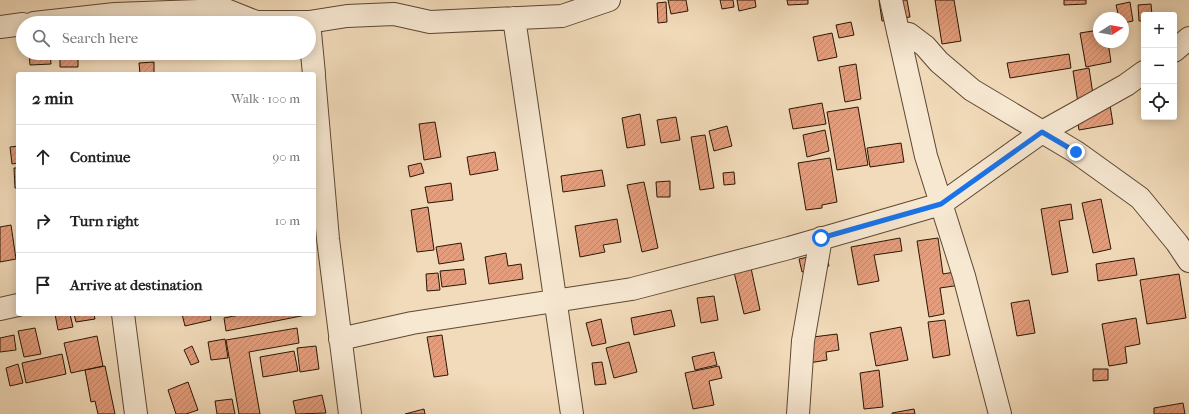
<!DOCTYPE html>
<meta charset="utf-8">
<style>
body{margin:0;font-family:"IM FELL French Canon",serif;background:#f2f2f2;color:#222}
.controls{position:absolute;right:12px;top:12px;display:grid;overflow:hidden;border-radius:4px;box-shadow:0 2px 10px #0003}
.controls button{width:36px;height:36px;display:grid;place-items:center;padding:0;border:0;border-bottom:1px solid #e0e0e0;background:#fff;color:#222;font:20px sans-serif}
.compass{position:absolute;left:1093px;top:12px;width:36px;height:36px;border-radius:50%;background:#fff;box-shadow:0 2px 10px #0003;rotate:79deg}
.stop{position:absolute;width:12px;height:12px;margin:-9px;border:3px solid #1a73e8;border-radius:50%;background:#fff}
.stop.end{background:#1a73e8;border-color:#fff;box-shadow:0 1px 4px #0008}
.list{margin:0;padding:0;list-style:none}
h2{display:flex;justify-content:space-between;align-items:center;height:52px;margin:0;padding:0 16px;font-size:17px}
h2 small{font-size:13px;font-weight:400;color:#767676}
.list li{display:grid;grid-template-columns:26px 1fr auto;gap:12px;align-items:center;box-sizing:border-box;height:64px;padding:0 16px;border-top:1px solid #e0e0e0}
.list b{display:block;font-size:15px;white-space:nowrap}
.list em{font-size:13px;font-style:normal;color:#767676}
.icon{flex:none;width:22px;height:22px;fill:none;stroke:currentColor;stroke-width:2;stroke-linecap:round;stroke-linejoin:round}
.map{position:relative;flex:none;width:1189px;height:414px;overflow:hidden}
.search{position:absolute;background:#fff;box-shadow:0 2px 10px #0003;left:16px;top:16px;width:300px;height:44px;display:flex;align-items:center;gap:10px;box-sizing:border-box;padding:0 14px;border-radius:22px;color:#767676;font-size:15px}
.panel{position:absolute;background:#fff;box-shadow:0 2px 10px #0003;left:16px;top:72px;width:300px;height:244px;border-radius:4px}
.map>svg:first-child{display:block}
</style>
<div class="map">
<svg width="1189" height="414" viewBox="0 0 1189 414">
<defs>
<pattern id="building-hatch" width="6" height="6" patternUnits="userSpaceOnUse"><rect width="6" height="6" fill="#e49e7d"/><path d="M-1 1l2-2M0 6l6-6M5 7l2-2" fill="none" stroke="#c4876a"/></pattern>
</defs>
<rect width="100%" height="100%" fill="#f2dbba"/>
<filter id="stains"><feTurbulence type="fractalNoise" baseFrequency=".005" numOctaves="4"/><feColorMatrix values="0 0 0 0 .2 0 0 0 0 .09 0 0 0 0 .02 0 0 0 .5 -.17"/></filter>
<radialGradient id="worn" r=".72"><stop offset=".6" stop-color="#630" stop-opacity="0"/><stop offset="1" stop-color="#630" stop-opacity=".3"/></radialGradient>
<path fill="url(#building-hatch)" stroke="#2b1704" d="M668,0H686L688,11L671,14Z
M720,0H733L734,7L722,9Z
M737,0H755L756,7L739,11Z
M787,0H808V4L788,5Z
M879,0H907L910,17L882,21Z
M935,0H954L961,41L942,44Z
M1064,0H1086V4L1064,5Z
M666,2L667,22L658,23L657,3Z
M1130,2L1133,21L1123,23V18H1119L1116,5Z
M1151,4L1152,15H1144V21H1139L1138,5Z
M851,22L854,35L839,38L836,25Z
M1099,30V42H1108L1111,62L1086,67L1080,33Z
M832,33L837,57L818,61L813,37Z
M29,53H50L51,64L30,65Z
M60,53H78V67H60Z
M1069,54L1071,68L1010,78L1007,63Z
M154,62V74H140L139,63Z
M856,64L861,99L845,102L839,67Z
M1089,68L1094,101L1078,103L1073,71Z
M822,103L826,124L793,129L789,109Z
M1110,105L1113,124L1079,130L1076,111Z
M858,107L868,165L837,170L827,112Z
M640,114L645,145L627,148L622,118Z
M676,117L680,140L661,143L657,120Z
M435,122L441,157L424,160L419,124Z
M727,126L732,146L714,151L709,131Z
M825,130L829,151L807,157L803,135Z
M705,135L714,188L700,190L691,137Z
M901,143L904,162L870,167L867,148Z
M18,146V163L12,164L10,147Z
M495,152L498,170L470,175L467,157Z
M830,158L837,202L822,205V208L806,210L798,163Z
M421,163L424,173L410,177L408,166Z
M14,168H18V188H15Z
M602,170L605,186L563,192L561,176Z
M734,172L735,184L724,185L723,173Z
M670,181V197H657L656,182Z
M644,182L658,248L642,252L627,185Z
M451,183L453,200L428,203L425,187Z
M1101,199L1111,249L1093,253L1082,203Z
M1071,204L1073,219L1059,221L1068,272L1052,275L1041,209Z
M428,207L434,250L417,252L411,210Z
M617,219L621,242L603,245L605,252L580,257L575,226Z
M11,225L16,259L0,262V227Z
M900,238L902,251L874,255L879,281L858,285L851,247Z
M938,238L943,274L966,270L968,284L940,288L944,314L929,317L917,241Z
M461,243L464,260L439,264L436,247Z
M506,253L508,266L521,264L523,279L489,284L485,257Z
M826,253L829,266L802,272L799,259Z
M1134,258L1137,275L1098,281L1096,264Z
M751,268L760,310L744,314L734,272Z
M464,269L466,284L442,287L440,271Z
M438,273L440,290L427,291L426,274Z
M1179,274L1186,318L1147,324L1140,280Z
M714,296L718,320L701,323L697,298Z
M1029,300L1035,333L1017,336L1011,303Z
M671,310L675,326L634,335L631,318Z
M55,314H70L73,327L58,330Z
M74,314H94L95,319L76,322Z
M182,314H210L211,320L185,326Z
M244,314H311L226,331L224,318Z
M1136,318L1140,344L1125,347L1127,363L1109,366L1102,324Z
M601,319L606,343L592,346L586,323Z
M945,320L950,355L933,358L928,322Z
M901,327L908,360L876,366L870,333Z
M35,328L41,354L24,357L18,331Z
M297,328L299,343L249,352L260,414H239L226,340Z
M837,334L839,350L826,352L827,360L809,363L805,338Z
M14,335L16,350L0,352V338Z
M442,335L448,375L434,377L427,337Z
M97,336L103,366L71,373L64,343Z
M225,339L228,358L211,360L208,342Z
M629,342L637,372L614,378L606,348Z
M192,346L199,362L191,365L184,350Z
M316,346L319,369L300,372L297,348Z
M294,351L298,371L263,377L260,357Z
M714,352L717,365L695,370L692,357Z
M62,354L66,374L26,383L22,363Z
M602,362L606,384L595,385L592,363Z
M18,364L23,383L10,386L6,368Z
M105,366L115,414H98L95,401L91,402L85,370Z
M719,366L722,378L709,381L714,405L693,409L685,373Z
M1093,369H1108V380L1093,381Z
M879,370L883,407L864,409L860,373Z
M188,382L198,410L186,414H176L168,390Z
M322,395L326,413L296,414L293,401Z
M232,399L235,414H217L215,401Z
M1183,403L1185,414H1154V408Z
M424,409L425,414H405Z
M914,409L915,414H892V413Z"/>
<g fill="none" stroke-linecap="round" stroke-linejoin="round">
<defs>
<path id="minor" d="M891,0L926,156L964,276L1000,414
M514,18L572,414
M309,22L314,74
M34,23L115,14L226,10L256,22H309L347,16L394,14L430,22L562,16L609,0
M0,27L23,24
M898,32L909,34L925,46L939,62L972,90L1076,152L1140,198L1177,243L1189,261
M1174,51L1189,38
M314,77L328,239L350,414
M0,309L18,305
M123,314L136,414
M340,339L412,323L632,289L789,248L941,204L1042,132L1126,85L1144,72
M798,414L803,341L821,238"/>
</defs>
<use href="#minor" stroke="#5d4832" stroke-width="24"/>
<use href="#minor" stroke="#f7e8d2" stroke-width="22"/>
</g>
<g fill="none" stroke-linecap="round" stroke-linejoin="round">
<path stroke="#1a73e8" stroke-width="5" d="M821,238L941,204L1042,132L1076,152"/>
</g>
<rect width="100%" height="100%" filter="url(#stains)"/>
<rect width="100%" height="100%" fill="url(#worn)"/>
</svg>
<div class="controls">
<button>+</button>
<button>−</button>
<button><svg class="icon" aria-label="locate" viewBox="0 0 24 24"><circle cx="12" cy="12" r="6"/><path d="M12 2v4M12 18v4M2 12h4M18 12h4"/></svg></button>
</div>
<svg class="compass" viewBox="-18 -18 36 36"><path d="M0-13l5 13h-10z" fill="#e53935"/><path d="M0 13l5-13h-10z" fill="#767676"/></svg>
<div class="stop" style="left:821px;top:238px"></div>
<div class="stop end" style="left:1076px;top:152px"></div>
<div class="search"><svg class="icon" aria-label="search" viewBox="0 0 24 24"><circle cx="10" cy="10" r="6"/><path d="M15 15l6 6"/></svg>Search here</div>
<section class="panel">
<h2>2 min<small>Walk · 100 m</small></h2>
<ul class="list">
<li><svg class="icon" aria-label="ahead" viewBox="0 0 24 24"><path d="M12 20V5M6 11l6-6 6 6"/></svg><div><b>Continue</b></div><em>90 m</em></li>
<li><svg class="icon" aria-label="right" viewBox="0 0 24 24"><path d="M7 20v-9h11M14 6l5 5-5 5"/></svg><div><b>Turn right</b></div><em>10 m</em></li>
<li><svg class="icon" aria-label="arrive" viewBox="0 0 24 24"><path d="M6 21V4h12l-3 4 3 4H6"/></svg><div><b>Arrive at destination</b></div></li>
</ul>
</section>
</div>
